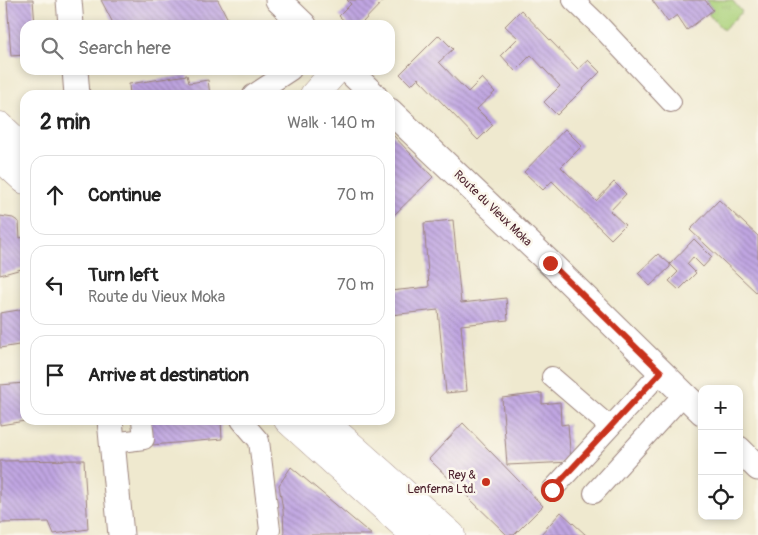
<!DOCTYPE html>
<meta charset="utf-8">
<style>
body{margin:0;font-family:Pangolin,sans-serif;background:#f6f6f6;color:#222}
.controls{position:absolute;right:15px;bottom:15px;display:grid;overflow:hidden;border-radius:10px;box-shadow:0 2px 8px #0003}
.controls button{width:45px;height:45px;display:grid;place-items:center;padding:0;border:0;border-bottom:1px solid #e0e0e0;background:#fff;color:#222;font:25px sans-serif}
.stop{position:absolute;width:15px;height:15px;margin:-11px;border:4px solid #c8321e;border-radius:50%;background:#fff}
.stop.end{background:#c8321e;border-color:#fff;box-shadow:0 1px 5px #0008}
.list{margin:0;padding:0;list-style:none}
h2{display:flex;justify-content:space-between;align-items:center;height:65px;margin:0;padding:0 20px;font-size:21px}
h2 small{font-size:16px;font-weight:400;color:#767676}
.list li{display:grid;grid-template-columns:32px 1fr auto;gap:15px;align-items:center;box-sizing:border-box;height:80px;margin:0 10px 10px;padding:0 10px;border:1px solid #e0e0e0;border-radius:15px}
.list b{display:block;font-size:19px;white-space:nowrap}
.list p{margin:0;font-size:16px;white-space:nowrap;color:#767676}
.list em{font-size:16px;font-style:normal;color:#767676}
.icon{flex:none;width:28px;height:28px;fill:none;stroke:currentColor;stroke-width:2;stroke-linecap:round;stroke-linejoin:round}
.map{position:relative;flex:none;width:758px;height:535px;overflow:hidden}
.search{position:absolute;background:#fff;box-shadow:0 2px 8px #0003;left:20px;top:20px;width:375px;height:55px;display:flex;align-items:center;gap:12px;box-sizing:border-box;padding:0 18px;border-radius:15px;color:#767676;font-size:19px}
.panel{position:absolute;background:#fff;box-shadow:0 2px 8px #0003;left:20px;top:90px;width:375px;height:335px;border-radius:15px}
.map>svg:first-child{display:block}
</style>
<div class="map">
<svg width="758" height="535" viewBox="0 0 758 535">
<defs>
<pattern id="grass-tufts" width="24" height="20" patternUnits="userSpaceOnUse" patternTransform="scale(1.25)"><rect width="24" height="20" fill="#acd27c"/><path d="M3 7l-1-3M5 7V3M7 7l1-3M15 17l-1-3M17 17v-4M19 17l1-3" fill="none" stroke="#96b46b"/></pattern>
<pattern id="building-back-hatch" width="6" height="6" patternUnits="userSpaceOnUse" patternTransform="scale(1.25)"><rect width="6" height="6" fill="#c0a6e2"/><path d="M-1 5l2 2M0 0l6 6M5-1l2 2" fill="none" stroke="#9e87b7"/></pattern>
</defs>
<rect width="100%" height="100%" fill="#fbf7ec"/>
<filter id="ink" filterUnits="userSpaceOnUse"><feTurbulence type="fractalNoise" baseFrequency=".02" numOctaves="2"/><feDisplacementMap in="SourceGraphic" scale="10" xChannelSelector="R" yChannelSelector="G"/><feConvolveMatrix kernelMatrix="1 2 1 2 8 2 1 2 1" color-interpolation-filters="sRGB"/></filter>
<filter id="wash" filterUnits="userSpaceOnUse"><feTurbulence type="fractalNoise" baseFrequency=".0096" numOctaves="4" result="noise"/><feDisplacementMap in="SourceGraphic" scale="20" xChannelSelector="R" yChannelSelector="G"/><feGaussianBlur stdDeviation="1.12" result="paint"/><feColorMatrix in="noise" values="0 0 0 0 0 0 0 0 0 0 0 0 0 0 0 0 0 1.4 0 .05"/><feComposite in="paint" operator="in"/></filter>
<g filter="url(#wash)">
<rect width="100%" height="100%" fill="#efe9cf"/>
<path fill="url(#grass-tufts)" stroke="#7b7854" d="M705,0H732L742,12L723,30L708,14L713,10Z
M612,20L652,63L647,68L607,26Z"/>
<g id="blocks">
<path fill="url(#building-back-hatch)" d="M7,0H33L35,25H25V55L11,56Z
M101,0H218L230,23L227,25H114Z
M347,0H384L360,25H349L339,16L351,4Z
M652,0H705L713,10L687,30L677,15L668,22Z
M521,10L578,69L588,60L600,72L557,115L544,102L560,86L531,55L515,71L501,55L518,38L505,26Z
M439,35L453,49L439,62L468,92L482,78L495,92L477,109L493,125L478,140L418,78L411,85L400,74Z
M187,75L189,83L208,80L210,95H130L129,84Z
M565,129L582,146L561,167L596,201L614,182L626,194L610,211L625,225L611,239L552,181L543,190L524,172Z
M390,132L433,177L390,219Z
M719,200L758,236V289L756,292L690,230Z
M0,216L13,218L19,222L20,238L25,237V268L0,275Z
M453,220L461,303L506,298L508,320L461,325L467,391L446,393L438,310L390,315V291L429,287L424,223Z
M694,239L712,257L703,267L693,257L687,264L696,273L679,290L669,281L678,272L670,264Z
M658,254L670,264V267L650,286L638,273Z
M25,309V344L0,348V313Z
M25,383V421L0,425V385Z
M542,393V404L560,402L561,425L568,424L571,462L507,465L502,398Z
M150,420H221L222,439L152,445Z
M463,423L543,506L514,535H507L429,459Z
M84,460L88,529L54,534L49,522L0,523V461Z
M291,467L372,535H284L283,510L279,485Z
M561,512L586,535H540Z"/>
</g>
</g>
<g filter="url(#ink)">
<use href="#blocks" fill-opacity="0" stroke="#9c847d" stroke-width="1"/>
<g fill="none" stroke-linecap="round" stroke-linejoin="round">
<defs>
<path id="minor" d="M573,0L599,25L671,102
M253,95L291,70
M552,377L610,427
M241,420L259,441L270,530L268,535
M112,443L144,439L142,420
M552,490L661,372
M594,493L684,394"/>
<path id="major" d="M69,0L71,25
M278,0L304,25
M75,70L77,95
M348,70L374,95
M390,111L550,263L702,412
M110,420L121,535
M739,449L758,468"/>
<path id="highway" d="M314,95L336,70
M0,126L25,150
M0,157L25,180
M288,420L415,535
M322,420L451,535"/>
</defs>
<use href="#minor" stroke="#9c847d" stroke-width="22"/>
<use href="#major" stroke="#9c847d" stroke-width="27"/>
<use href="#highway" stroke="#9c847d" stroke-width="29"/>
<use href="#minor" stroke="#fff" stroke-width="20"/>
<use href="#major" stroke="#fff" stroke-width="25"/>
<use href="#highway" stroke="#fff" stroke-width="28"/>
</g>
</g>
<g fill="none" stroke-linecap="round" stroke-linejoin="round" filter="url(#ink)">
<path stroke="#c8321e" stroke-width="6" d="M550,263L661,372L552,490"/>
</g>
<circle fill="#c8321e" stroke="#fbf7ec" stroke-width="2" cx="486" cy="482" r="5"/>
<g text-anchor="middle" stroke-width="5" stroke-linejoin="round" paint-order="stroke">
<g font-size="12" fill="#4a1f2b" stroke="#fbf7ec">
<text transform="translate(493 208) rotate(44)" y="4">Route du Vieux Moka</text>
</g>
<g font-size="12" fill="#4a1f2b" stroke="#fbf7ec" text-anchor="end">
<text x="476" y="479">Rey &amp;<tspan x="476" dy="14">Lenferna Ltd.</tspan></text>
</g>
</g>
</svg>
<div class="controls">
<button>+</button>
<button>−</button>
<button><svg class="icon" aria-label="locate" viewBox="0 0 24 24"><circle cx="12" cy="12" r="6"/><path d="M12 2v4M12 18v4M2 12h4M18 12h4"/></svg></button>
</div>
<div class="stop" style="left:552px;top:490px"></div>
<div class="stop end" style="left:550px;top:263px"></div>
<div class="search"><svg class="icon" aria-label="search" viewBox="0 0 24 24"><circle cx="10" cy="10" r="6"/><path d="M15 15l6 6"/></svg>Search here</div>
<section class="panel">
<h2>2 min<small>Walk · 140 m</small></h2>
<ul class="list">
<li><svg class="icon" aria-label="ahead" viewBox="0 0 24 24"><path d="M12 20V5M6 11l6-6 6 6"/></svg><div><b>Continue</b></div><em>70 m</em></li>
<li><svg class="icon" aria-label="left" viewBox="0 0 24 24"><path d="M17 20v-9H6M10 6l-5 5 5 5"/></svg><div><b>Turn left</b><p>Route du Vieux Moka</p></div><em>70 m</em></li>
<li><svg class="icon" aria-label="arrive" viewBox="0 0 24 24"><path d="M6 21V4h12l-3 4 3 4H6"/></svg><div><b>Arrive at destination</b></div></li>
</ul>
</section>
</div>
